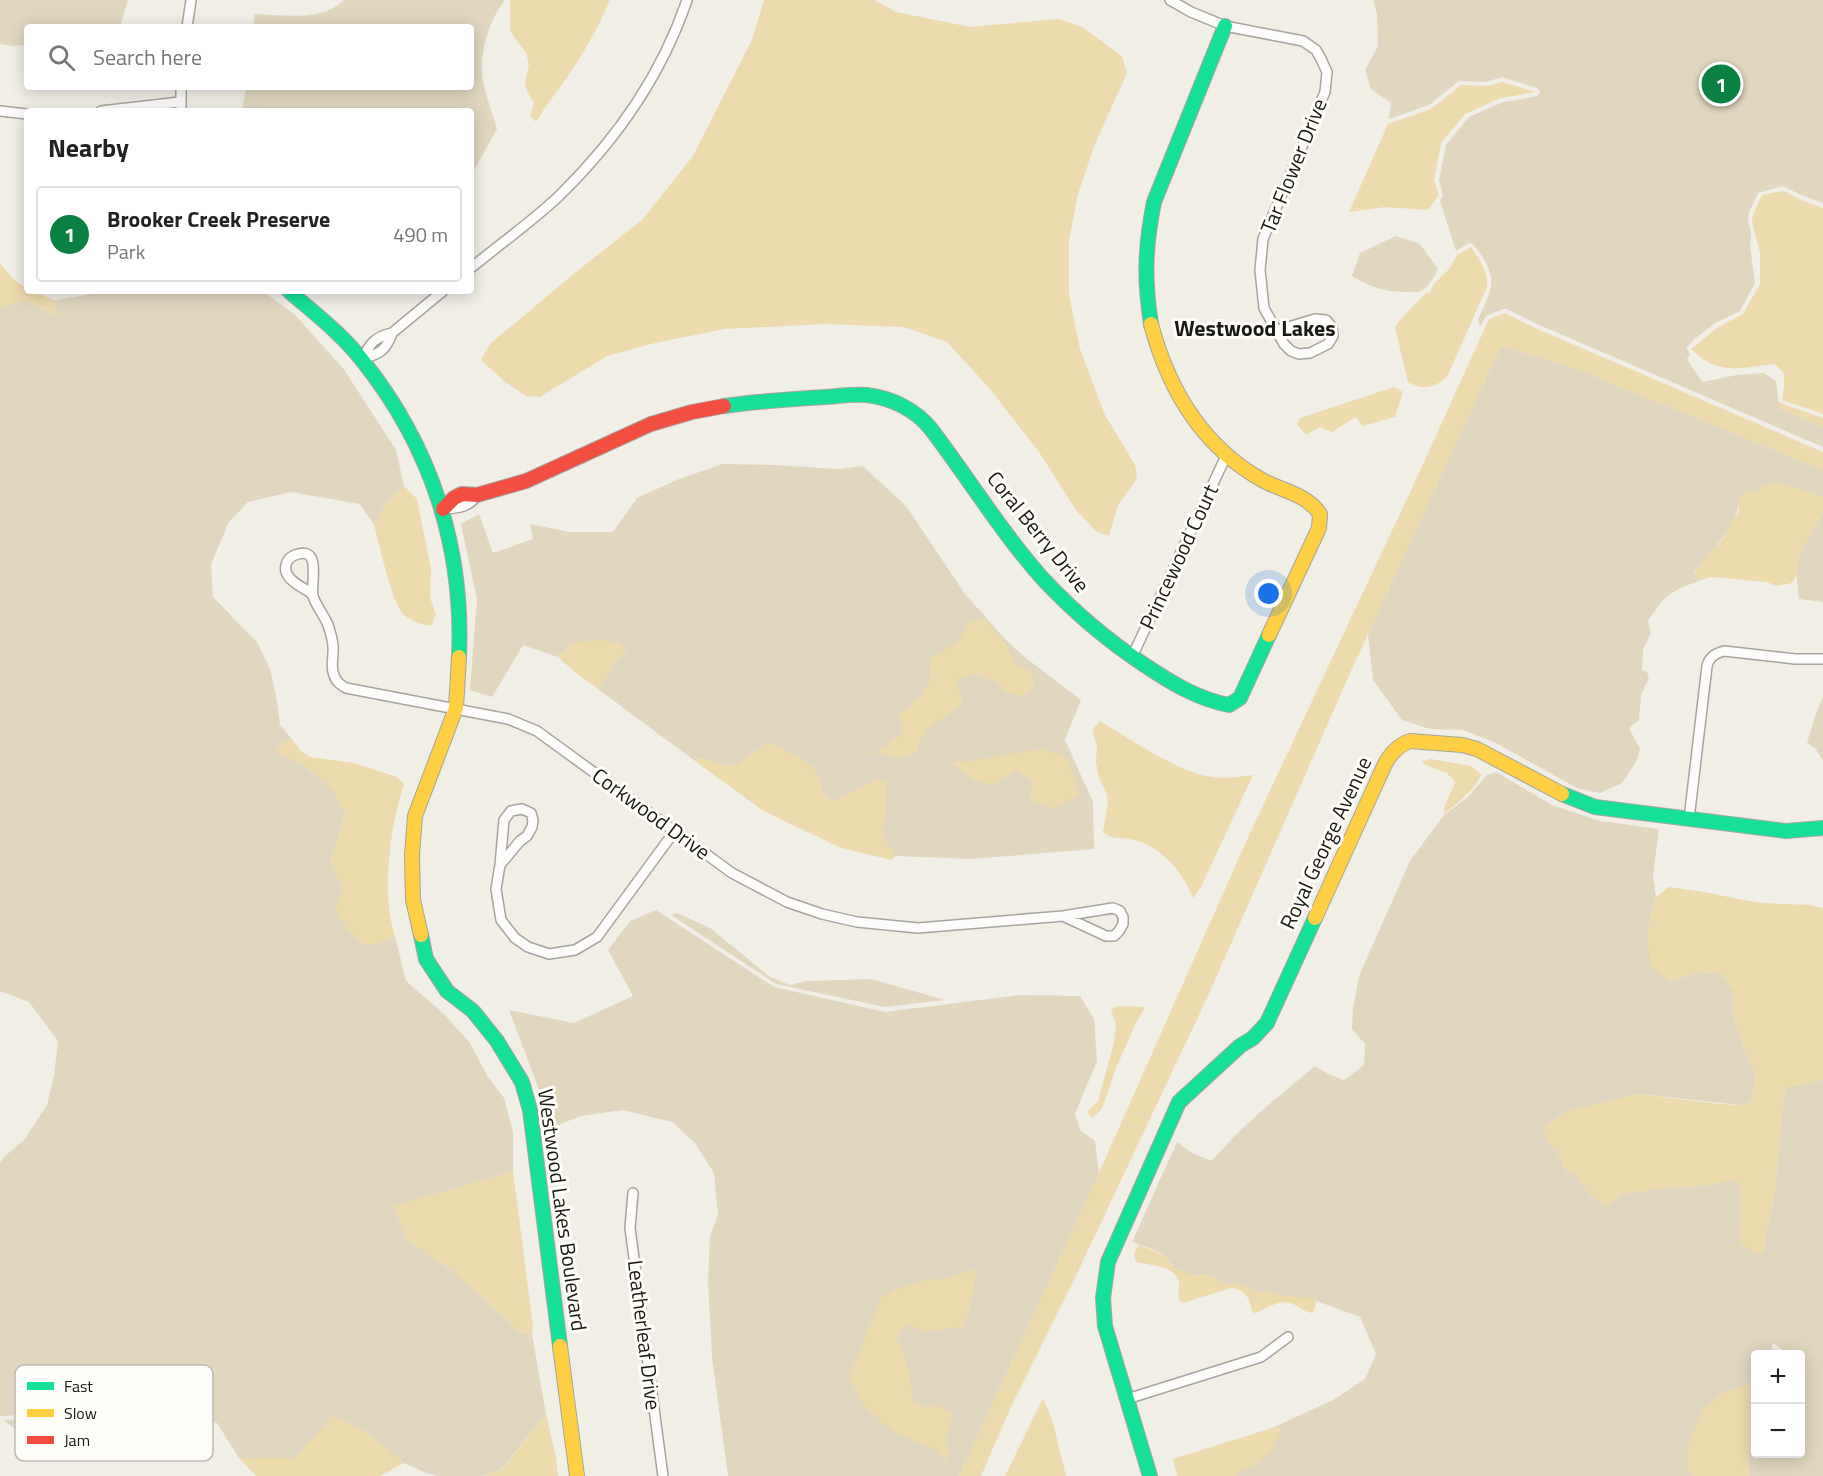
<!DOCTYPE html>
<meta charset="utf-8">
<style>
body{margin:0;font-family:"Titillium Web",sans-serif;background:#f2f2f2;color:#222}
.controls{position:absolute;right:18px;bottom:18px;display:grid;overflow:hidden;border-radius:6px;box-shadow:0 3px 15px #0003}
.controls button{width:54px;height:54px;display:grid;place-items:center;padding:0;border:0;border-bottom:2px solid #e0e0e0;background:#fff;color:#222;font:30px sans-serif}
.you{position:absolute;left:1269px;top:594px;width:21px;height:21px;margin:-15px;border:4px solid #fff;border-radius:50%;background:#1a73e8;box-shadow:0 0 0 9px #1a73e833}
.badge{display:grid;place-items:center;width:39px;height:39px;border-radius:50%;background:#0b8043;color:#fff;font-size:20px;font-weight:700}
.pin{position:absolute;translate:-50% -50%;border:3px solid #fff;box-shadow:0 2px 6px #0006}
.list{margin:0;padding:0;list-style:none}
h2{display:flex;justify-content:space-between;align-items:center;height:78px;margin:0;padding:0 24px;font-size:26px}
h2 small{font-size:20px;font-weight:400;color:#767676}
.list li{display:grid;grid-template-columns:39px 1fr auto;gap:18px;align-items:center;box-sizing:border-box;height:96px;margin:0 12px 12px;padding:0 12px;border:2px solid #e0e0e0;border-radius:6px}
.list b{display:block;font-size:22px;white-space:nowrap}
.list p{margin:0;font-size:20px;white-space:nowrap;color:#767676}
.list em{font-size:20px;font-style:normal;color:#767676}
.icon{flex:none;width:33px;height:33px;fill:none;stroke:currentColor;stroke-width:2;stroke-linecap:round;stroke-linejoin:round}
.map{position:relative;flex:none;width:1823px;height:1476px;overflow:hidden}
.search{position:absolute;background:#fff;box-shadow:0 3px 15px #0003;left:24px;top:24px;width:450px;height:66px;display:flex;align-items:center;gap:15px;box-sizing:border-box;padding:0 21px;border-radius:6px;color:#767676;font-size:22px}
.panel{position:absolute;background:#fff;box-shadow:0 3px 15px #0003;left:24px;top:108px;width:450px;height:186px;border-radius:6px}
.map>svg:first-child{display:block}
</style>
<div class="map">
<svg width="1823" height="1476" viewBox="0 0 1823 1476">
<rect width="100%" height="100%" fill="#f1eee6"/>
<path fill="#e1d7bf" d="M0,0H128L120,27H27V45L13,46L0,44Z
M344,0H505C490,18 480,51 482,74C484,92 492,111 497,129L473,172L471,173V111H242L246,87H471V27H253L255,14C284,15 321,22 344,0Z
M1373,0H1823V203L1801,195L1783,186L1758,193L1749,212L1748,221L1751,233L1750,246L1755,283L1740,311L1715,323L1696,338L1687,347V349L1690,354L1687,359L1702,382L1737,375L1764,373L1776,381L1778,396V408L1823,427V447L1537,324L1507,309H1503L1486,316L1480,327L1478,320C1494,284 1499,278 1473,244L1469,243L1456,251L1440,201L1443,195L1439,180L1446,145L1469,117L1503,102L1538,96L1540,91L1537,88L1502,77L1486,82L1459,81L1429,105L1389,119L1391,103L1371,89L1365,70L1378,46L1377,14Z
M1396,236L1420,244L1438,269C1436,275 1427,289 1421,291C1417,293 1412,292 1407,292C1385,292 1372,288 1352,276L1360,253Z
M107,291H263L295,315L343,368L396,450L404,486L387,502L374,525L360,504L291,492L248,502L229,522L211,564L213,597L257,642L270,669L276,696L280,725L292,739L282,743L276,752L304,765L333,790L345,814L331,861L342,887L375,945L395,936L406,981L444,1014L470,1043L488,1077L504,1098L513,1132V1171L395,1206L405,1238L453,1271L522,1334H532L546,1414L501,1470L482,1476H437L424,1472L404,1463L364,1431L333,1416L295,1458H239L217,1423L178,1412H115L0,1416V1163L4,1157L24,1140L47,1105L54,1075L58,1041L29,1002L0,991V305C3,305 6,303 9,302C27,297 43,309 57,317L52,301Z
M1501,346L1574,368L1823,470V497L1782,484H1767L1738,502C1739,529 1706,553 1693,574L1702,580C1671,591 1666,593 1648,621L1651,633L1643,650L1642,670L1647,672L1649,678L1641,695L1639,720L1629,728L1640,749L1636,762L1622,783L1600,793L1577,788L1494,742L1463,730L1430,729L1402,720L1373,680L1368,634Z
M723,464L773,465L838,469L863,466L906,506L965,594L1007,641L1026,658L1081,700L1065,740L1093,802L1094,849L971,859L895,856L885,840L882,832L887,789L878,779L834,801L823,794L819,778L781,747L766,743L762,748L750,755L737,765L727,766L699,758L695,761L598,689L617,659L627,650L616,642L572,643L558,657L523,645L492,697L470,690L477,599L461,524L479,514L493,553L533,539L530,524L569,532H613L637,498L679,479Z
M1823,513V602L1799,599L1796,571L1801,551Z
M1823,697V761L1815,748L1807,743L1815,716Z
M1496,772L1552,805L1600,821L1659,829L1653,875L1656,897L1647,935L1671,982L1696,973L1720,972L1734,991L1732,1010L1744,1049L1756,1074L1751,1102L1740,1105L1639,1094L1568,1111L1545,1126V1138L1557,1152L1566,1171L1575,1175L1590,1194L1606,1207L1622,1194L1659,1189L1701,1186L1737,1179L1741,1189L1740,1243L1764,1251L1766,1232L1775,1191L1782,1111L1786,1087L1823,1080V1476H1749L1748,1452L1751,1449L1755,1434L1756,1454H1800V1354H1786V1352L1773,1343L1770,1354H1756L1755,1381L1747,1385L1687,1469L1693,1476H1235L1246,1468L1258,1464L1282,1429L1272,1428L1333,1400L1365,1379L1376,1354L1360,1317L1314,1300L1274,1294L1264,1291L1261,1292L1233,1283L1226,1284L1206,1274L1190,1276L1173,1268C1169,1252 1146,1247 1132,1242L1177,1142L1192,1153L1212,1161C1242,1125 1279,1096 1315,1066L1328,1074L1344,1080L1364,1065L1365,1044L1352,1029L1353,1009L1359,976L1410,861L1444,815L1468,797L1487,775Z
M656,910L774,987L885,1012L1020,995L1080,996L1094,1019L1097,1061L1075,1114L1080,1130L1095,1141L1099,1173L959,1476H728L712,1357L708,1281L710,1236L718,1215L714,1173L695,1143L672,1122L623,1110L581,1116L553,1127L509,1010L574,1023L633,996L608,950L630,921Z
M677,913L710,928L770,977L790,985L806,981L871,979L945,1000L885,1007L776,984L671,915Z
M115,1416H177L205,1424H160L86,1453L34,1443L3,1420Z"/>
<path fill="#eddaad" d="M510,0H610C598,28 581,58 563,83C554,96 544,108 536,122L530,115L534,104L527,91L525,82L529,64L526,53L516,40L510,30Z
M764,0H874L896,12L970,27L1059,19L1082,27L1122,56L1127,73L1095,144L1078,194L1069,240V295L1080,349L1104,413L1135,465L1137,479L1118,505L1109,536L1097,532L1076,510L1039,452L990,389L947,342L904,327L825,324L725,329L655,343L607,356L540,397L526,396L504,381L481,360L490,344L571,276L643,219L693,156L752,40Z
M1502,82L1536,92L1501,98L1465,114L1441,143L1434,180L1439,195L1428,210L1385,207L1349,212L1388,124L1431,109L1461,85L1487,86Z
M1783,191L1799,199L1823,208V414L1782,400L1784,388V373L1775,364C1740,367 1719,377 1691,349L1718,327L1743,314L1760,284V253L1752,222L1753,214L1762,195Z
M1471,247C1480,259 1488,272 1487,287L1447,377C1433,388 1424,391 1408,382L1395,327C1403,314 1416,305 1426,293H1430L1433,285L1450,268L1457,255Z
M0,263L14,280L27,288V291H33L56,301L57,309L55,310L58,318C40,307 24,293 4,308L0,305Z
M1505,313L1535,328L1823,452V470L1574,368L1501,346L1351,671L1207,998L1073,1282L1010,1409L981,1476H959L1099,1173L1250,833L1414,484L1489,319Z
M1394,387L1403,392L1395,417L1362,426L1356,417L1332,432L1320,427L1306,435L1297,424L1300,418Z
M1778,402L1823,418V427L1778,408Z
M1767,484H1782L1823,497V513L1801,551L1796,577L1792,583L1776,586L1767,582L1722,578L1711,577L1702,580L1693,575L1704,559L1722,540L1739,511L1738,502L1746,491L1754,492Z
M404,486L417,499L431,569L430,598L436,614L431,626C422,624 412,622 404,615C392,604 379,543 374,525L387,502Z
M985,619L992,629L1007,646L1015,664L1032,671L1034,688L1022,696L1006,692L996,682L976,674L955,680L963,704L924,731L916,754L898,758L873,753L903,733L899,716C920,695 932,693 930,659L958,642L969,622Z
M596,640L616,642L628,649L617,659L598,689L577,674L558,657L572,643Z
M1100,721C1131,739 1176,772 1212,777C1226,779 1239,777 1253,775L1201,887L1193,898C1182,870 1160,845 1130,839C1120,837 1111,840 1103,832L1108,802L1106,791L1099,779L1096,762L1097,746L1092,730Z
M292,739L301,751L310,757L354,763L397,777L404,784C390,826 381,895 395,936L375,945H362L347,929L336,910L342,887L331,861L345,814L333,790L304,765L275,752L282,743Z
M766,743L781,747L815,768L819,778L823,794L834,801L878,779L885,782L887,789L886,808L882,832L885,840L895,856L892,860L841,848L797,827L762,810L695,761L699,758L727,766L736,765L750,755L762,748Z
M1040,749L1065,756L1074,775L1079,796L1051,809L1030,800L1032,782L1017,770L994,785L973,780L952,762L970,761Z
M1431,759L1471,766L1481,774C1478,787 1456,804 1444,814C1443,804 1452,792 1455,782L1447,773L1425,765L1422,761Z
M1669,887L1704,892L1738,899L1763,903L1810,905L1823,908V1080L1786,1087L1782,1111L1775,1191L1766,1232L1764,1251L1761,1254L1749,1250L1740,1243L1741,1190L1737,1179L1701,1186L1659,1189L1622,1194L1606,1207L1590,1194L1575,1175L1566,1171L1557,1152L1545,1138V1126L1568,1111L1639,1094L1719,1104L1740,1105L1751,1102L1756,1074L1744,1049L1732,1010L1734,991L1720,972L1696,973L1671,982L1660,975L1650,963L1647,935L1656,897Z
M1119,1006L1144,1007V1009L1135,1025L1116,1068L1102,1109L1092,1118L1087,1112L1098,1101L1114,1043L1116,1025L1111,1009Z
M513,1171L533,1326L532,1334H522L453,1271L405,1238L394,1206Z
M1139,1245C1151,1250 1169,1254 1173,1268L1178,1271H1186L1190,1276L1206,1274L1226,1284L1233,1283L1261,1292L1264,1291L1274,1294L1314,1299L1316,1303L1314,1311L1311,1313C1304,1311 1299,1307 1293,1304C1278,1298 1268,1309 1255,1313L1252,1312C1250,1298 1245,1289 1231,1288L1183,1303C1173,1297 1183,1286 1177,1277C1169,1265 1148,1265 1136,1262L1134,1253Z
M977,1269L969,1311L963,1327L941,1330L921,1331L907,1323L896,1337L904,1352L914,1401L927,1408L935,1404L952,1413L951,1426L944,1440L950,1450L945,1462L937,1450L897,1434L865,1408L848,1376L861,1350L880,1299L895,1289L923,1281L946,1278Z
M1755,1381C1756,1400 1761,1438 1748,1452L1749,1476H1693L1687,1469V1449L1701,1411L1720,1394Z
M1043,1398L1052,1419L1066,1476H1005Z
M546,1414L556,1458L558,1476H483L502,1470Z
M333,1416L364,1431L404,1463L380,1476H256L239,1458H295Z
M1272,1428L1282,1429L1273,1448L1258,1464L1246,1468L1235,1476H1177L1173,1459Z"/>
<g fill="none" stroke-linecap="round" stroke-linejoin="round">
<defs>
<path id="street" d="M1170,0L1191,12L1225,26L1303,41L1316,50L1321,59L1327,72L1325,92L1263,239L1260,270L1264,308L1284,344L1291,351L1299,354L1310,353L1328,344L1333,336L1332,327L1326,320L1315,319L1275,331
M187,27L191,0
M181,87V111
M0,111L27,114
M101,111L180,102
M471,268C500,244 533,221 560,195C616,140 662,74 687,0
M362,359C370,344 374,337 392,333L443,291
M362,359C379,354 386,351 392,333
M443,509C457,508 469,508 477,495
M312,594C303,587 282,579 286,565C287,560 290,557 295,555C323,544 310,586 313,596C316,606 324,615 328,625C330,631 333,640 333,647C334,656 330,667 334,675C336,682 341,685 346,688L508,719L537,731L732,873L787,902L822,914L857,922L918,928L1063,916L1113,908L1120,911L1123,917V924L1119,931L1114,936H1106L1063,916
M1132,657L1226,456
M1689,819L1707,666C1709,657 1716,653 1724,651L1795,659H1823
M500,865L520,841L527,836L532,827L533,820L531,813L522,809L511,811L504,820L500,865L496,889L501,920L515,938L528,947L549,954L575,950L597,937L674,832
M633,1193L630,1228L663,1476
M1127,1399L1261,1357L1288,1337"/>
<path id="fast" d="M289,291C314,313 341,333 362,360C431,446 464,547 459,657
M1151,324C1144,279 1145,247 1154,202L1225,26
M724,406C758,401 792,399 826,397C839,396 854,394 867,395C892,398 916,410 931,429C969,479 1002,533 1043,579C1073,611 1107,640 1143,664C1170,682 1197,699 1229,705L1240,698L1269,635
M1562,794L1595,807L1786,831L1823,828
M421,935L426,959L447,991L473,1011L497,1041L522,1082L530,1110L560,1346
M1150,1476L1105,1326L1103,1298L1108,1262L1179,1102L1240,1046L1253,1038L1267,1023L1315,918"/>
<path id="slow" d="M1151,324C1168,388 1202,446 1262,480C1282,491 1307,494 1320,514L1319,528L1269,635
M1315,918L1385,764C1391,753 1398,745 1410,741L1462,745L1477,749L1562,794
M421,935L413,900L412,855L415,816L456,708L459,657
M560,1346L577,1476"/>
<path id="jam" d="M443,509L454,498L462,494L477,495L526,481L651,424L692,412L724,406"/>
</defs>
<use href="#street" stroke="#a6a49e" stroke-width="12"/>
<use href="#fast" stroke="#a6a49e" stroke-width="16"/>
<use href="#slow" stroke="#a6a49e" stroke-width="16"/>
<use href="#jam" stroke="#a6a49e" stroke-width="16"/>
<use href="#street" stroke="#fdfcfb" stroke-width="9"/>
<use href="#fast" stroke="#16e098" stroke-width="14"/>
<use href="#slow" stroke="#ffcf43" stroke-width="14"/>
<use href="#jam" stroke="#f24e42" stroke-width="14"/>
</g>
<g text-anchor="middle" stroke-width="6" stroke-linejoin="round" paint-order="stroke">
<g font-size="21" fill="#1b1915" stroke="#fffdf8">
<text transform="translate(1294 166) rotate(-68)" y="7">Tar Flower Drive</text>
<text transform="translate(1038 532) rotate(51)" y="7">Coral Berry Drive</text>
<text transform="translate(1179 557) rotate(-65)" y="7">Princewood Court</text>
<text transform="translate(651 814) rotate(36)" y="7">Corkwood Drive</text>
<text transform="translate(1326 843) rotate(-65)" y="7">Royal George Avenue</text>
<text transform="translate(562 1210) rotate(82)" y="7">Westwood Lakes Boulevard</text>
<text transform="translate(644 1335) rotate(83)" y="7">Leatherleaf Drive</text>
</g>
<g font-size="22" font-weight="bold" fill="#1b1915" stroke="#fffdf8">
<text x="1255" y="336">Westwood Lakes</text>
</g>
</g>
<rect x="15" y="1365" width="198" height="96" rx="9" fill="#fffdf8" stroke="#bbb9b4" stroke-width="1.5"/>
<rect x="27" y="1382" width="27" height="8" fill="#16e098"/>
<rect x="27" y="1409" width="27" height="8" fill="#ffcf43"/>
<rect x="27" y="1436" width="27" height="8" fill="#f24e42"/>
<g font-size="16" fill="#1b1915">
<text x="64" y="1392">Fast</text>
<text x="64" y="1419">Slow</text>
<text x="64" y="1446">Jam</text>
</g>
</svg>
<div class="controls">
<button>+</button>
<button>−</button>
</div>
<div class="you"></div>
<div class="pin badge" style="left:1721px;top:84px">1</div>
<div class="search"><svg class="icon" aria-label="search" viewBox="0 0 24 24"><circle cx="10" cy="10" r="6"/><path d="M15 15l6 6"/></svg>Search here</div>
<section class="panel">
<h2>Nearby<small></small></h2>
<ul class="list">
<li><span class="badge">1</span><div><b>Brooker Creek Preserve</b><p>Park</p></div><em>490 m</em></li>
</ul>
</section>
</div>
